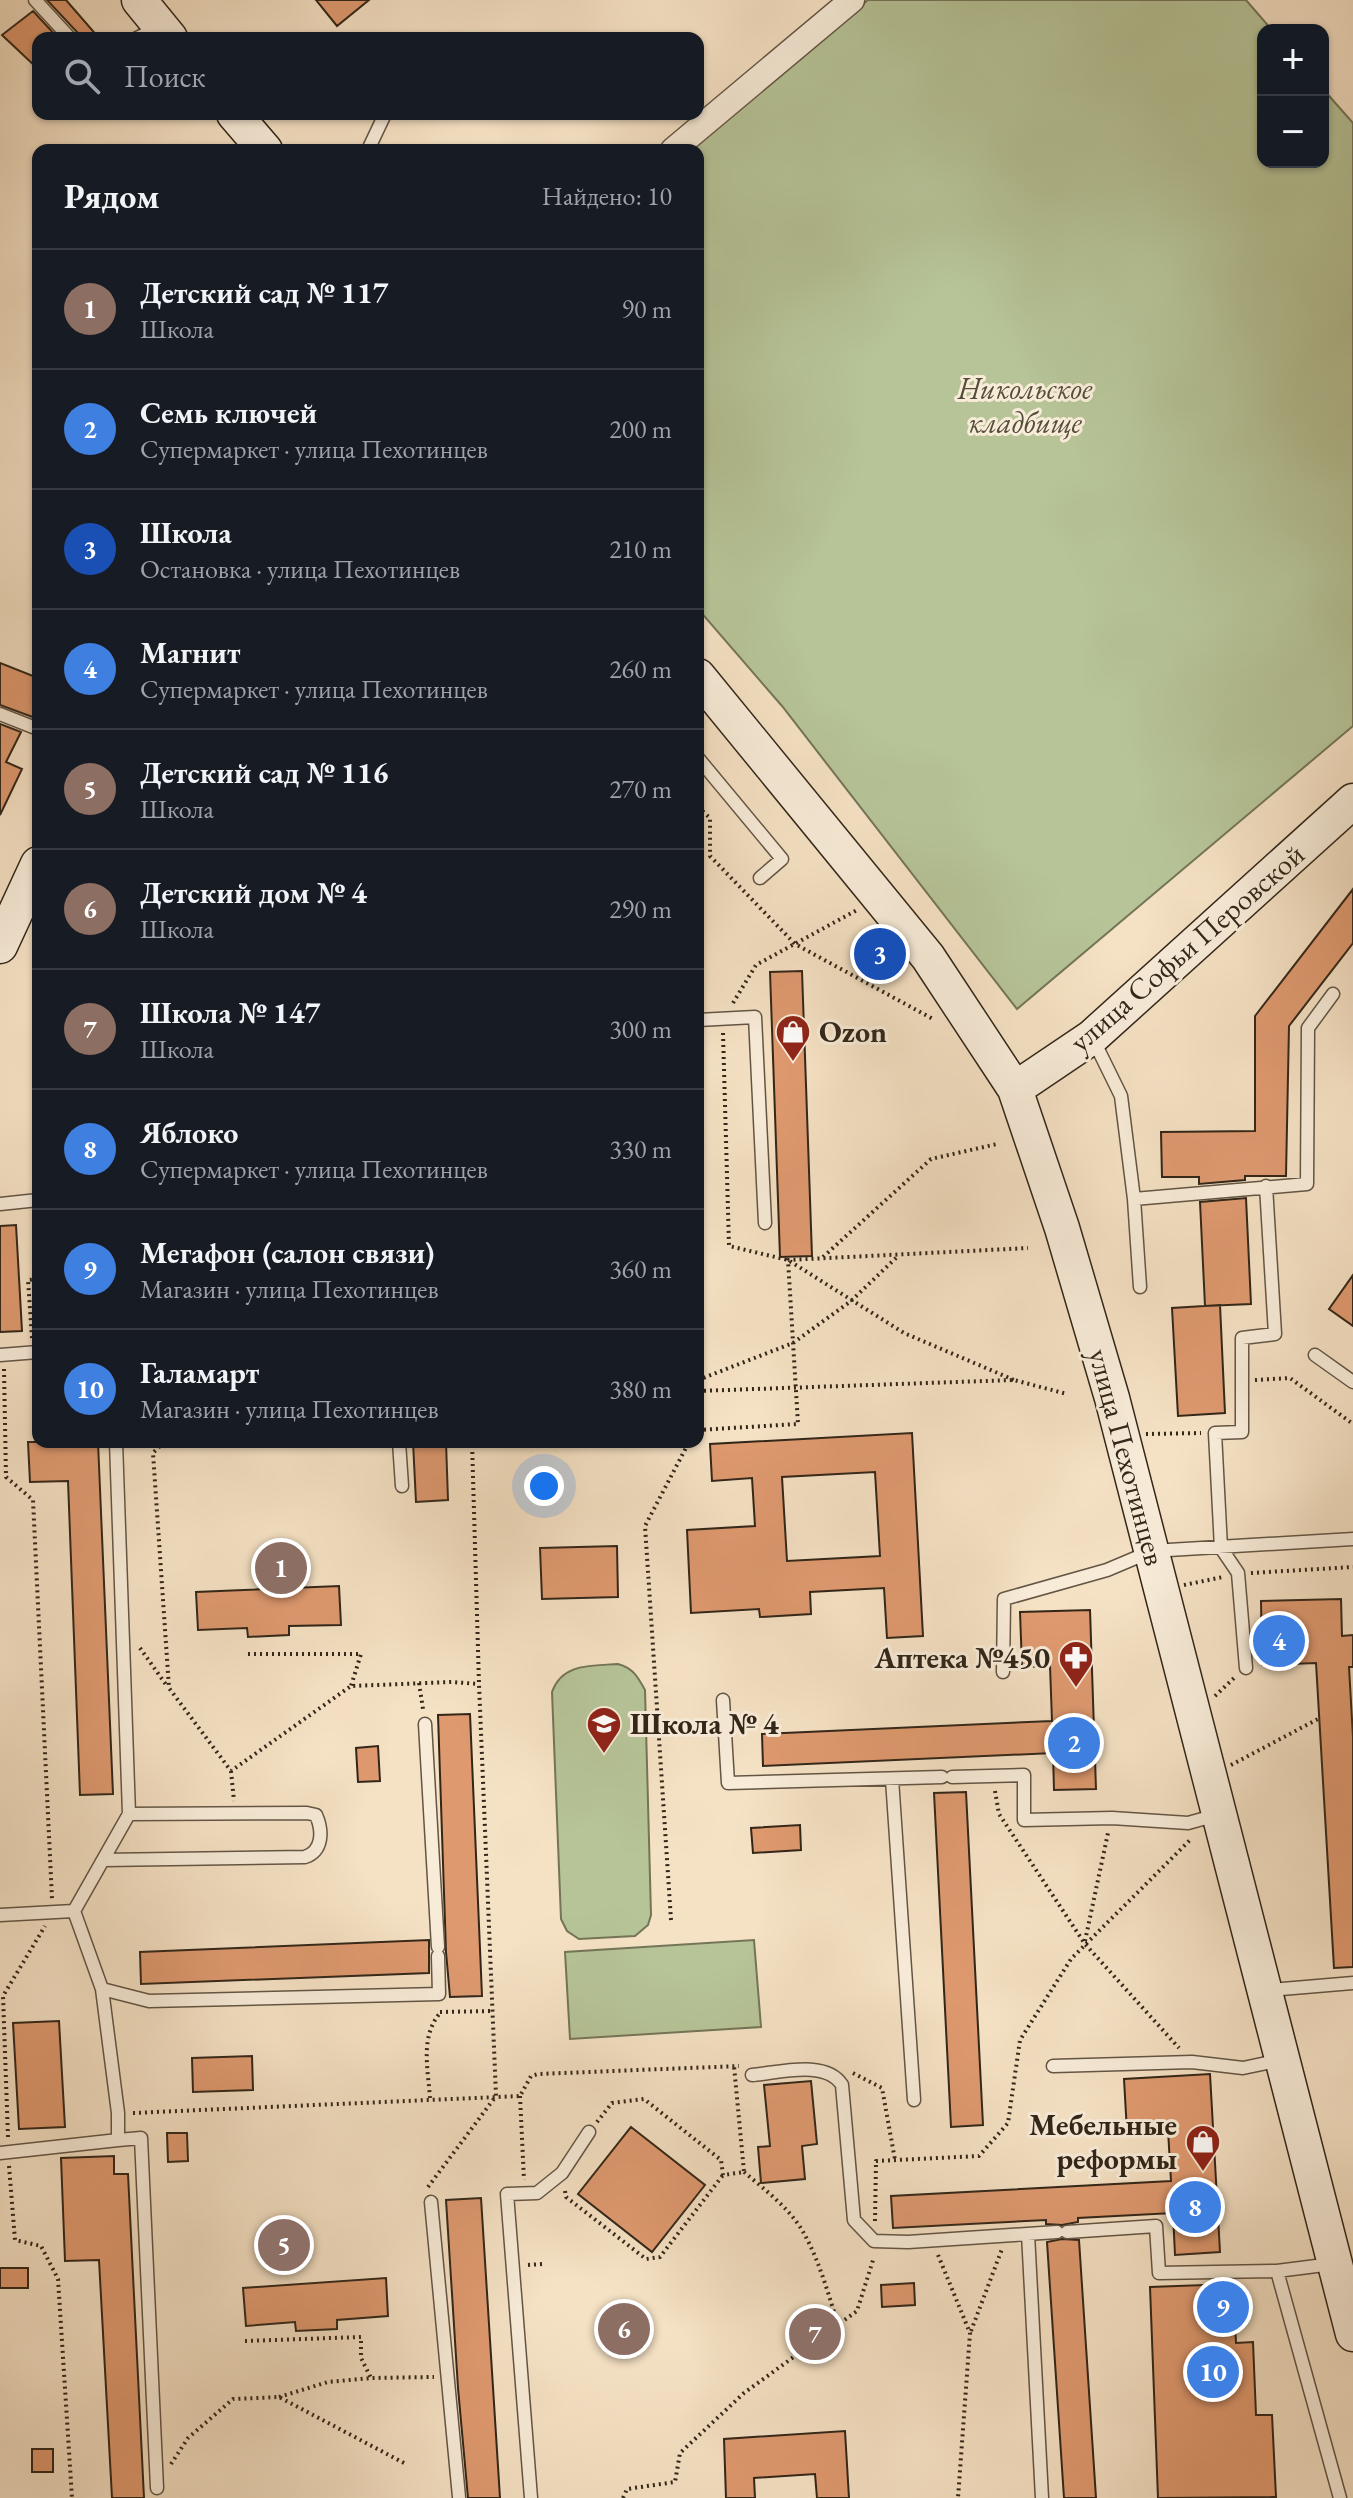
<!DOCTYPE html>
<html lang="ru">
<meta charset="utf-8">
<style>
body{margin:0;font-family:"EB Garamond",serif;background:#20242c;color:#f1f3f6}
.controls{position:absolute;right:24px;top:24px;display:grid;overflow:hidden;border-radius:16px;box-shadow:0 2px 6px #0004}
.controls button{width:72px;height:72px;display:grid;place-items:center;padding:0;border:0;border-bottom:2px solid #363941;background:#171b24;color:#f1f3f6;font:40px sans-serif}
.you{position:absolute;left:544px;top:1486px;width:28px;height:28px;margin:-20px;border:6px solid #fff;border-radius:50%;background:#1a73e8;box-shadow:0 0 0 12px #1a73e833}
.badge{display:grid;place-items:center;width:52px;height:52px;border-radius:50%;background:#0b8043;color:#fff;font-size:26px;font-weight:700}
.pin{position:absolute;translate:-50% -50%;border:4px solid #fff;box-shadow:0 2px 8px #0006}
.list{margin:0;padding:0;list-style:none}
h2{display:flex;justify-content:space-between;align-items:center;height:104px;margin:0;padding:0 32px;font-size:34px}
h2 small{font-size:26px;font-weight:400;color:#9ea1a6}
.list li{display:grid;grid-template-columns:52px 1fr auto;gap:24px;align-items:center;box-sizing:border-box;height:120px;padding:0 32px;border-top:2px solid #363941}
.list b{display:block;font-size:30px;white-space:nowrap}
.list p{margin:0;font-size:26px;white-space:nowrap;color:#9ea1a6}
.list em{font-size:26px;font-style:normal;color:#9ea1a6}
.icon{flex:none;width:44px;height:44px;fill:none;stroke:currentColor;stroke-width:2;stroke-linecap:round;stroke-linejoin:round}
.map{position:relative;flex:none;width:1353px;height:2498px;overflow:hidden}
.search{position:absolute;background:#171b24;box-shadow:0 2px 6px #0004;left:32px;top:32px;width:672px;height:88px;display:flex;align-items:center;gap:20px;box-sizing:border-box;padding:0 28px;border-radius:16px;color:#9ea1a6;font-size:30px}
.panel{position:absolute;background:#171b24;box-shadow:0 2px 6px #0004;left:32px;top:144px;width:672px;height:1304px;border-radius:16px}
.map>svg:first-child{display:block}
</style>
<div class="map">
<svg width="1353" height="2498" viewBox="0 0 1353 2498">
<rect width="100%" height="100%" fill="#f5e1c4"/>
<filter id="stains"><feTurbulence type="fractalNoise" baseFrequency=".0025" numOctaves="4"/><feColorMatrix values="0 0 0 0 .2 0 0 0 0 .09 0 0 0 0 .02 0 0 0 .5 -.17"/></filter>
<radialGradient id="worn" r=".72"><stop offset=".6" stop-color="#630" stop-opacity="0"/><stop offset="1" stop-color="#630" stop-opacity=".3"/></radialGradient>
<path fill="#b6c498" stroke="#747558" stroke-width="2" d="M868,0H1246L1272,30H1263V162H1323V89L1353,123V726L1017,1009L782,706L698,609V150H689Z
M618,1664C633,1668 638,1677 645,1690L651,1915L648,1925L635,1936L579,1939L567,1931L561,1919L552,1692C562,1663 591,1666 618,1664Z
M754,1940L761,2027L570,2039L565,1952Z"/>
<path fill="#df996f" stroke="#322619" stroke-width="2" fill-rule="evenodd" d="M47,0H66L99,38H79L77,32Z
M316,0H369L337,26Z
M33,11L58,38H38V69L2,35Z
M0,663L38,678V719L0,705Z
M0,724L21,732L6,762L22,769L0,815Z
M1353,889V943L1289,1026L1286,1176H1245V1180L1199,1184V1177H1162L1161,1132L1255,1131V1016Z
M802,971L812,1256L780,1257L770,972Z
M1246,1198L1251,1304L1205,1306L1200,1202Z
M16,1225L22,1331L0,1332V1226Z
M1353,1275V1326L1329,1309Z
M1220,1305L1225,1413L1178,1416L1172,1308Z
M912,1433L923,1636L887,1638L884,1588L810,1592L811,1614L760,1617L759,1609L691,1613L687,1530L755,1526L752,1478L712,1481L710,1444ZM875,1472L880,1556L787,1561L782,1477Z
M28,1442H98L113,1794L80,1795L68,1481L30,1482Z
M413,1442H446L448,1500L416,1502Z
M617,1546L618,1597L542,1599L540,1548Z
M339,1586L341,1625L289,1626V1635L248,1637L247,1628L198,1630L196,1592Z
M1341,1599L1342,1636L1353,1635V1667H1349L1353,1737V1967L1334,1968L1316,1663L1262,1665L1261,1601Z
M1090,1610L1096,1789L1054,1790L1053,1753L763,1766L762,1734L1052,1721L1050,1666L1022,1667L1020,1612Z
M470,1714L482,1996L450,1997L446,1952L438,1715Z
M378,1746L380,1781L358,1782L356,1748Z
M966,1792L983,2125L951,2127L934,1793Z
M800,1825L801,1850L753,1853L751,1828Z
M429,1940V1973L141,1984L140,1952Z
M59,2021L65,2127L19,2129L13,2023Z
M252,2056L253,2090L193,2092L192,2058Z
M1210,2074L1220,2252L1175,2255L1173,2213L1078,2218V2222L1062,2225L1046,2224V2220L893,2228L891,2196L1171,2181L1168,2130L1127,2132L1124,2079Z
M811,2081L817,2144L802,2146L805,2179L761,2183L758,2147L770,2146L764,2085Z
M631,2127L705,2185L652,2252L578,2194Z
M167,2133H187L188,2161L168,2162Z
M114,2156V2174H128L144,2498H112L99,2260L65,2261L61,2158Z
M481,2198L500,2498H468L458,2388L446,2200Z
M1062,2239L1079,2240L1096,2498H1064L1047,2242Z
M0,2268H28V2288H0Z
M386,2278L388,2316L337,2320V2329L296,2331L295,2322L246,2326L243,2288Z
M914,2283L915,2305L882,2307L881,2285Z
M1233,2284L1236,2343L1253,2342L1256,2415H1272L1276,2497L1158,2498L1150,2287Z
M845,2431L849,2498H817L815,2474L754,2478L755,2498H726L724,2439Z
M32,2449H53V2472H32Z"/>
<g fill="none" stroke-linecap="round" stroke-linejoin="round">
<defs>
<path id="lane" d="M35,0L70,38
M137,38L159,27
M368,150L385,114
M0,714L38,729
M698,758L782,859L760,878
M698,1020L755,1017L765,1223
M1094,1041L1121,1096L1134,1199L1307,1184L1308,1028L1333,994
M1134,1199L1140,1287
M0,1204L38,1200
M0,1355L38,1352
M1315,1355L1353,1382
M399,1442L402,1486
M1246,1668L1238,1573L1221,1548L1215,1433L1242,1432V1338L1275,1334L1266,1186
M1003,1672L1004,1599L1107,1570L1152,1551L1353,1539
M723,1700L728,1783L942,1777
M425,1724L438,1947
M952,1777L1024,1775V1820L1112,1818L1188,1823L1217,1815
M892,1779L914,2100
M103,1860L305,1857C323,1851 323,1831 316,1815L307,1813L129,1814
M74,1911L102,1989L149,2001L439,1994L438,1956
M0,1915L74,1911L129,1814L116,1442
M1269,1990L1353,1983
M1053,2066L1192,2062L1243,2068L1281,2060
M752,2075C778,2073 826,2059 842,2085L854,2220L874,2241L908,2242L1057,2232
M118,2140L141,2138L157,2488
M0,2153L118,2140V2113L102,1989
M431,2202L459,2497
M1067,2232L1156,2226L1159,2273L1277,2271
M1028,2234L1042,2498
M1332,2264L1277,2271L1340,2498
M531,2498L507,2194L537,2193L562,2173L589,2132"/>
<path id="street" d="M673,150L852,0"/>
<path id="secondary" d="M139,0L170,38
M234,114L265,150
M698,676L928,957L1015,1089L1062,1228L1112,1398L1353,2334
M0,946L38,864
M1015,1089L1092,1037L1353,801"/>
</defs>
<use href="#lane" stroke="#635544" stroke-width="15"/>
<use href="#street" stroke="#635544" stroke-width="27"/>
<use href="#secondary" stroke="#322619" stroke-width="37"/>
<path stroke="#322619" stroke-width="4" stroke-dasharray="2 4" stroke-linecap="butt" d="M698,807L710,818V856L795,944L933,1019
M733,1003L756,965L857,910
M723,1033L729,1246L788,1260L904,1333L1014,1380
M823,1257L931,1159L997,1144
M32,1338L28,1280L38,1279
M4,1369L6,1477L33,1500L52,1899
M698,1380L793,1343L851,1301L897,1257
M1255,1380L1290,1378L1353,1424
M698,1391L1014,1380L1067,1394
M698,1430L798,1424L788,1260L1028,1248
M1146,1434L1201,1433
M164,1442L153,1453L169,1688L231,1771L351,1686L452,1682L479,1684
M1251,1573L1353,1567
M1184,1585L1223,1577
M140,1648L167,1686
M248,1654H361L351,1686
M419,1683L423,1709
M1215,1696L1235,1677
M1231,1765L1318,1719
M231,1771L234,1801
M995,1791L999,1814L1085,1944L1179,2048
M671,1920L645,1526L689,1442
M1085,1941L1108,1833
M440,2012L493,2011
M853,2073L882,2088L895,2160
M520,2096L524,2180
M430,2098C428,2069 420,2037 440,2013
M133,2113L520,2096L531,2076L538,2074L739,2066
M597,2122L612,2103L644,2099L721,2160L723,2175L744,2172L734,2066
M8,2137L3,1996L45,1926
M9,2166L15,2240L41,2246L58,2279L72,2498
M744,2172C764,2189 788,2207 802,2230C819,2259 828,2293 838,2325
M428,2187L496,2096L479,1684L472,1442
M565,2191L566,2197L646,2259L660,2257L723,2175
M875,2221L876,2161L979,2156L1008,2123L1020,2040L1071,1959L1192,1838
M938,2255L970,2333L958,2498
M528,2265L543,2264
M971,2331L1002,2249
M245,2341L361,2337V2358L371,2378
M279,2397L328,2382L371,2378L434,2377
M171,2464L188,2438L233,2399L279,2397L404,2463
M623,2498L627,2489L675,2482L680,2453L744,2393L857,2311L874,2257"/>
<use href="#lane" stroke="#f8ecd9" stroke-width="12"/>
<use href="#street" stroke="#f8ecd9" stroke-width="24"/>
<use href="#secondary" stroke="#f8ecd9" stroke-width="34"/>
</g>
<defs>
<symbol id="shop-pin" viewBox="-11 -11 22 30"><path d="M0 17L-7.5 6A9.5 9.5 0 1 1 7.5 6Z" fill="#8f2418" stroke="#f8ecd9"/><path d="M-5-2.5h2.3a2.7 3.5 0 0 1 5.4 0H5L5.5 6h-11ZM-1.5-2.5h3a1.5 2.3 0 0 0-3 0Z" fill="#fff"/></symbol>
<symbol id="pharmacy-pin" viewBox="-11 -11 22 30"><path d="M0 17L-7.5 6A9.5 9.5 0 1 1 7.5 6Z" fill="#8f2418" stroke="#f8ecd9"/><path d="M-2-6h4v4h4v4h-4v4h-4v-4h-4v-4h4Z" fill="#fff"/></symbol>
<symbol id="school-pin" viewBox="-11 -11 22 30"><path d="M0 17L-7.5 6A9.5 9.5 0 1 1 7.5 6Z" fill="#8f2418" stroke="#f8ecd9"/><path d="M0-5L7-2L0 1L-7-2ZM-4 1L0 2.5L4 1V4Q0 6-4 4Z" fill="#fff"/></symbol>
</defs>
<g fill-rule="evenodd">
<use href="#shop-pin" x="773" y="1012" width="40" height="54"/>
<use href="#pharmacy-pin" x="1056" y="1638" width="40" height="54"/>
<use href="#school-pin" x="584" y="1704" width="40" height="54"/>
<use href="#shop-pin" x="1183" y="2122" width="40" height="54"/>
</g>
<g text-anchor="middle" stroke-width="6" stroke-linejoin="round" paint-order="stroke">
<g font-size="30" font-style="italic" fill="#534e39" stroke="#f8ecd9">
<text x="1025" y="399">Никольское<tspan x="1025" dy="34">кладбище</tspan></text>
</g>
<g font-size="30" fill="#322619" stroke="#f8ecd9">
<text transform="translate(1187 948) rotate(-41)" y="10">улица Софьи Перовской</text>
<text transform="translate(1127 1457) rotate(75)" y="10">улица Пехотинцев</text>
</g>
<g font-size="30" font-weight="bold" fill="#322619" stroke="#f8ecd9" text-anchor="start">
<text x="819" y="1042">Ozon</text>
<text x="1050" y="1668" text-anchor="end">Аптека №450</text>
<text x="630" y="1734">Школа № 4</text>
<text x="1177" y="2135" text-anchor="end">Мебельные<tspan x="1177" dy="34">реформы</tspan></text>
</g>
</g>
<rect width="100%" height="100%" filter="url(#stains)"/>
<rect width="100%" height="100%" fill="url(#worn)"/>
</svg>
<div class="controls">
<button>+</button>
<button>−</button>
</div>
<div class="you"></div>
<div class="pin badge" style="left:281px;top:1568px;background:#8d6e63">1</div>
<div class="pin badge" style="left:1074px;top:1743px;background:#3f7fe0">2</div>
<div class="pin badge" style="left:880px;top:954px;background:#1a4fb4">3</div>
<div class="pin badge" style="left:1279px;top:1641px;background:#3f7fe0">4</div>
<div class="pin badge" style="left:284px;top:2245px;background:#8d6e63">5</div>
<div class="pin badge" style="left:624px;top:2329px;background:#8d6e63">6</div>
<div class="pin badge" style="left:815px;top:2334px;background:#8d6e63">7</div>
<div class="pin badge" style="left:1195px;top:2207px;background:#3f7fe0">8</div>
<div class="pin badge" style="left:1223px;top:2307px;background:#3f7fe0">9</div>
<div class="pin badge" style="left:1213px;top:2372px;background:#3f7fe0">10</div>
<div class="search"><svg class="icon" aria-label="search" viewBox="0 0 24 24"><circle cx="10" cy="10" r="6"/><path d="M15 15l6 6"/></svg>Поиск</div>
<section class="panel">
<h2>Рядом<small>Найдено: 10</small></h2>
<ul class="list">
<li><span class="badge" style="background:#8d6e63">1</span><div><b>Детский сад № 117</b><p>Школа</p></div><em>90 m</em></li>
<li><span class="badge" style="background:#3f7fe0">2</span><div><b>Семь ключей</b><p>Супермаркет · улица Пехотинцев</p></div><em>200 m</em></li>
<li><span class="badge" style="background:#1a4fb4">3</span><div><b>Школа</b><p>Остановка · улица Пехотинцев</p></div><em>210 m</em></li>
<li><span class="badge" style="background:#3f7fe0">4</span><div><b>Магнит</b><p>Супермаркет · улица Пехотинцев</p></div><em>260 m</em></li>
<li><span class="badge" style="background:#8d6e63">5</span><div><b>Детский сад № 116</b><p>Школа</p></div><em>270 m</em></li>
<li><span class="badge" style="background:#8d6e63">6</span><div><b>Детский дом № 4</b><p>Школа</p></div><em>290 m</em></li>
<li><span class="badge" style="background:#8d6e63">7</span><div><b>Школа № 147</b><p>Школа</p></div><em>300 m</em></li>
<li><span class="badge" style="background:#3f7fe0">8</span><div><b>Яблоко</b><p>Супермаркет · улица Пехотинцев</p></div><em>330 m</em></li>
<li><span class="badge" style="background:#3f7fe0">9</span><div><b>Мегафон (салон связи)</b><p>Магазин · улица Пехотинцев</p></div><em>360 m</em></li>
<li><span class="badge" style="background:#3f7fe0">10</span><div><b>Галамарт</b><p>Магазин · улица Пехотинцев</p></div><em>380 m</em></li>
</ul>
</section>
</div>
